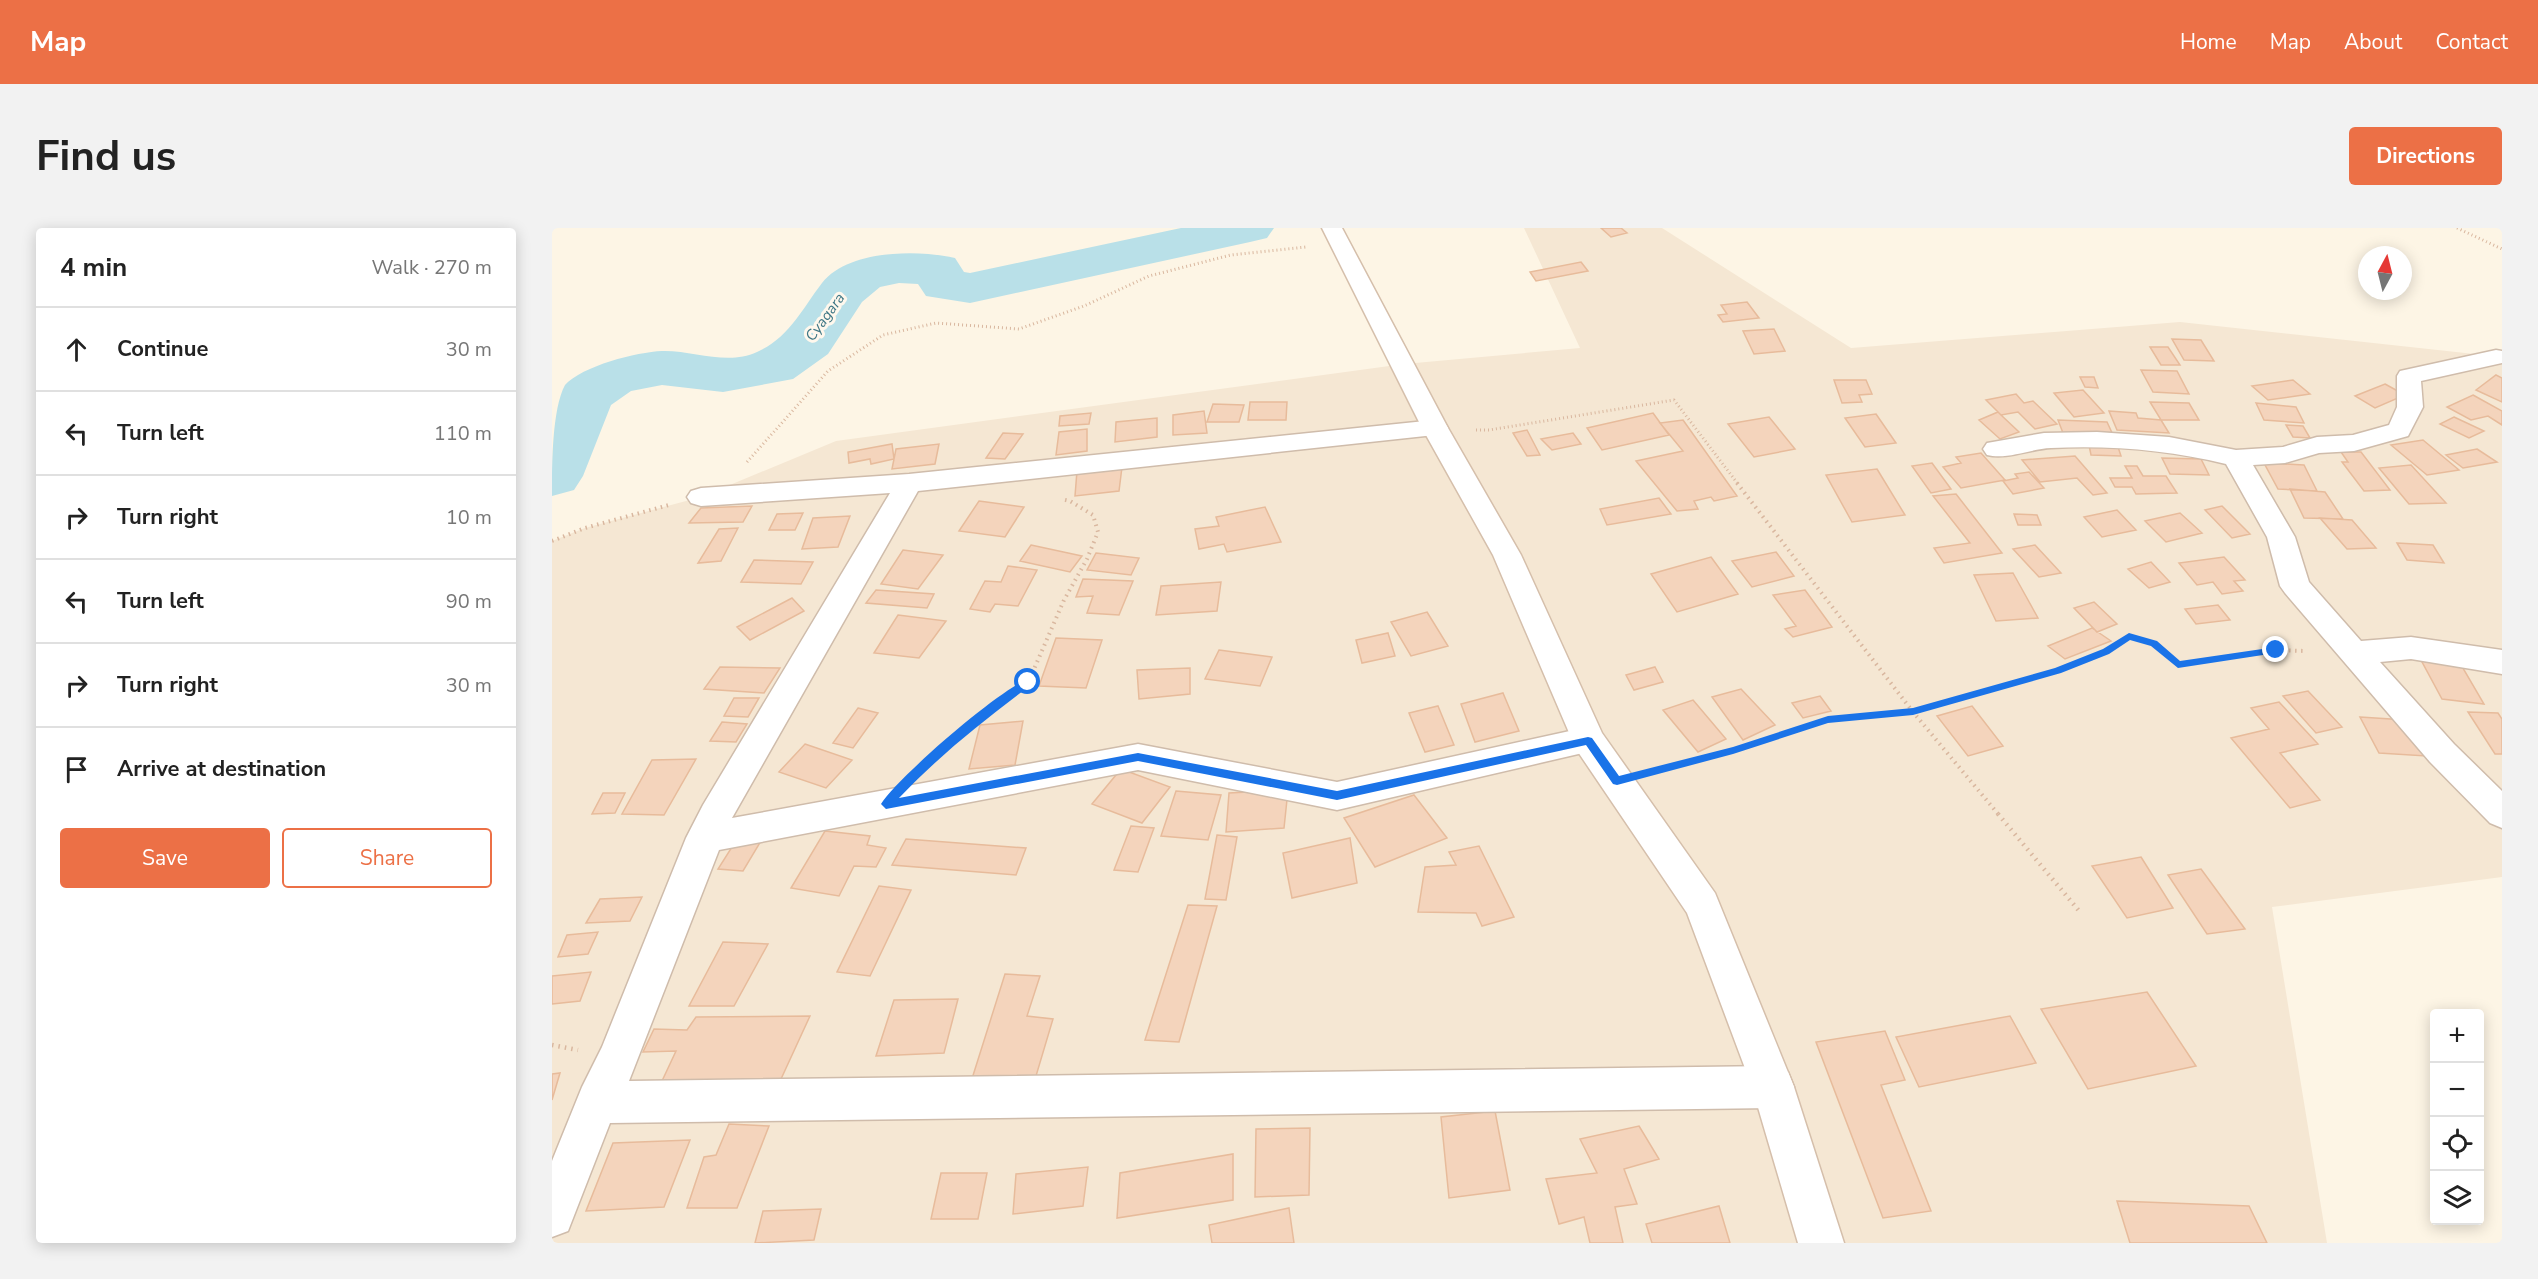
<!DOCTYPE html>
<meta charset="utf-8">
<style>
body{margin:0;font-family:"Nunito Sans",sans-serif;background:#f2f2f2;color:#222}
.controls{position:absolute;right:18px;bottom:18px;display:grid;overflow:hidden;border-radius:6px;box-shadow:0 3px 15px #0003}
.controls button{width:54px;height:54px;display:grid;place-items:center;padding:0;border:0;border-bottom:2px solid #e0e0e0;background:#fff;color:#222;font:30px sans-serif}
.compass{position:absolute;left:1806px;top:18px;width:54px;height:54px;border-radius:50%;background:#fff;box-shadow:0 3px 15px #0003;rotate:7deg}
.stop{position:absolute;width:18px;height:18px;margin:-14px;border:4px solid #1a73e8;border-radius:50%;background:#fff}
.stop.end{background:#1a73e8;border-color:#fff;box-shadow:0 2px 6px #0008}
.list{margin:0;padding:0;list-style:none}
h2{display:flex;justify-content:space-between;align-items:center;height:78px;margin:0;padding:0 24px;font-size:26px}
h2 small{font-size:20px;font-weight:400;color:#767676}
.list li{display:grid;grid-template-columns:39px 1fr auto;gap:18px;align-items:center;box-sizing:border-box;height:84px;padding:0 24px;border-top:2px solid #e0e0e0}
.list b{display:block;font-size:22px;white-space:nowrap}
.list em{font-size:20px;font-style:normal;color:#767676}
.actions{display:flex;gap:12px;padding:18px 24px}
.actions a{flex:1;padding:14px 0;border:2px solid #ec7046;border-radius:6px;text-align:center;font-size:21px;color:#ec7046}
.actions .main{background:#ec7046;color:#fff}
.icon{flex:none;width:33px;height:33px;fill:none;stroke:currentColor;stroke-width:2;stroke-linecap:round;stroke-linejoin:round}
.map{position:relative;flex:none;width:1950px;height:1015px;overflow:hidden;border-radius:6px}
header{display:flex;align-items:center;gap:36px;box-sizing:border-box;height:84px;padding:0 30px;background:#ec7046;color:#fff}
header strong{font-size:28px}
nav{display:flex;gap:33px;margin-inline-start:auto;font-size:21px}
.intro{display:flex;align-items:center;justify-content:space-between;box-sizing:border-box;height:144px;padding:0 36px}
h1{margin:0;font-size:42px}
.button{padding:15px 27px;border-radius:6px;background:#ec7046;color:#fff;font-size:21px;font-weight:700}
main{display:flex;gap:36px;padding:0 36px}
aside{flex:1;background:#fff;border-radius:6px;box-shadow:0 3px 15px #0003}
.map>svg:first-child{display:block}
</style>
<header>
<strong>Map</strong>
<nav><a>Home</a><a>Map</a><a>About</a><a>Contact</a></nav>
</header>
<div class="intro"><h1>Find us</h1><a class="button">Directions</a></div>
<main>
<aside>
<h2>4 min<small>Walk · 270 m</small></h2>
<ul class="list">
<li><svg class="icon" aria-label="ahead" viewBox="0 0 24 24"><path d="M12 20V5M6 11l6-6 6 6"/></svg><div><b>Continue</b></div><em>30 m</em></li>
<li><svg class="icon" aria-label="left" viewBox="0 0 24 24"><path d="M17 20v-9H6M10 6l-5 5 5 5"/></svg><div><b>Turn left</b></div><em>110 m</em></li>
<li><svg class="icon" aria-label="right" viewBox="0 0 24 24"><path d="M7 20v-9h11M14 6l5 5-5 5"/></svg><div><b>Turn right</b></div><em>10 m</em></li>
<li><svg class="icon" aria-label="left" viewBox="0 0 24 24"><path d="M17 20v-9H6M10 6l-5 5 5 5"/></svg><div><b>Turn left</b></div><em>90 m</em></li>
<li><svg class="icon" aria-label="right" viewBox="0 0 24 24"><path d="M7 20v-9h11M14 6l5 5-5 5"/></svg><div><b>Turn right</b></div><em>30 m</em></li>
<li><svg class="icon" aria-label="arrive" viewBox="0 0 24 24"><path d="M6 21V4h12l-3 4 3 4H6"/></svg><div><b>Arrive at destination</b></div></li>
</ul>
<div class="actions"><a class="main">Save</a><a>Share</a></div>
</aside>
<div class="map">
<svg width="1950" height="1015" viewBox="0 0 1950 1015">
<rect width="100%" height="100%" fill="#fdf5e5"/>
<path fill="#f5e7d3" d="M972,0H1110L1299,120L1628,94L1950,129V649L1720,679L1775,1015H0V313L33,300L149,269L284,213L852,136L1028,120Z"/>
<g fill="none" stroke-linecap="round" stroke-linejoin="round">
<path fill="#b9e0e8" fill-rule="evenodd" d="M629,0H722L715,10L698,14L418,75L374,68L366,56L347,55L328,59L310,74L276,126L241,151L171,164L110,157L79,163L59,177L31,248L22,262L0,268C0,237 0,181 13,157C30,138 85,124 110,123C141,122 175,138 205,124C237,110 250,81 270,55C296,22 365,21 403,30L412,44L418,45Z"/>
</g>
<path fill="#f4d4bc" stroke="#e7bb9b" stroke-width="1.5" d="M1049,0H1069L1075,5L1059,9Z
M1029,34L1036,43L984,53L978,44Z
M1195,74L1207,90L1171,94L1166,87L1175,86L1169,77Z
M1222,101L1233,123L1202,126L1191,103Z
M1620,111L1649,112L1662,133L1632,132Z
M1598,119H1616L1628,137H1609Z
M1589,142L1625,143L1637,166L1601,164Z
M1944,147L1950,150V174L1924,162Z
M1528,149H1542L1546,160L1533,159Z
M1282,152H1314L1320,166L1307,167L1310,174L1290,175Z
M1741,152L1758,166L1716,172L1700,158Z
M1833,156L1853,167L1823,180L1803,168Z
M1531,162L1552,185L1522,189L1502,165Z
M1464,166L1472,175L1481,173L1505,196L1483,201L1466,184L1449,187L1434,172Z
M1921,167L1950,183V197L1936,188L1919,192L1895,179Z
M698,174H735L734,192H696Z
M1598,174L1637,175L1647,192H1609Z
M1704,175L1744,179L1752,195L1712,192Z
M661,176L692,177L687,194H655Z
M652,183L655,205L621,207V187Z
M1557,183L1584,185L1586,190L1609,192L1617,205L1565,202Z
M1446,184L1449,187L1467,204L1448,211L1427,192Z
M539,185L537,196L507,198L508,188Z
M1101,185L1117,207L1050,222L1035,200Z
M1324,186L1344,215L1313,219L1293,190Z
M1217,189L1243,221L1202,229L1176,196Z
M1902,189L1932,203L1917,210L1888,196Z
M605,190V209L563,214L564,194Z
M1131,192L1185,268L1162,273L1159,269L1142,273L1146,281L1125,283L1084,233L1131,223L1108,195Z
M1506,192L1555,194L1561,207L1511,205Z
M1734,197L1751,198L1758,210L1741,209Z
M535,201V223L504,227L507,204Z
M975,202L988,227L975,228L961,205Z
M451,205L471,206L453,231L434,230Z
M1021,205L1029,216L1000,222L989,211Z
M1871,212L1907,242L1875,247L1839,217Z
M340,216L342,231L319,236L318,231L297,235L296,224Z
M387,216L383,236L340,241L344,221Z
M1537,217L1566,219L1569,228L1539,227Z
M1925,221L1945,234L1911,240L1894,227Z
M1789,224H1809L1838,262L1812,263L1790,234H1796Z
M1429,225L1453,252L1409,260L1391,239L1409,235L1404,229Z
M1523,228L1555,265L1541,267L1525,250L1488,254L1470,232Z
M1610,230L1649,231L1657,247L1618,246Z
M1380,235L1399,261L1379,265L1360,238Z
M1712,235L1752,237L1765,263L1726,261Z
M1859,237L1894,275L1857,276L1827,240Z
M1573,238H1585L1591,248H1614L1625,265L1584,266L1580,259H1563L1558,250H1580Z
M570,239L567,263L523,268L525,243Z
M1325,241L1353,287L1300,294L1274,247Z
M1477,244L1492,260L1461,266L1451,253L1466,250L1463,246Z
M1738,261L1773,264L1791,291L1752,290Z
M1404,266L1450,325L1392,335L1382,320L1418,315L1381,268Z
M1107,270L1119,286L1055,297L1048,281Z
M427,273L472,279L453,309L407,303Z
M200,278L191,294L137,295L149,280Z
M1670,278L1698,306L1680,310L1653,282Z
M713,279L729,314L675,324L672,316L647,321L643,301L667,298L664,289Z
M1565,282L1584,302L1550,309L1532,289Z
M251,285L243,302H217L225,286Z
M1628,285L1650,305L1614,314L1593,293Z
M1462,286L1485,287L1489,297H1466Z
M298,288L286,319L250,321L261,290Z
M1768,290L1800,292L1824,320L1795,321Z
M186,300L169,333L146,335L167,301Z
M1845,315L1881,317L1892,335L1855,332Z
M479,317L530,328L518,344L468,333Z
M1483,317L1509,345L1487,349L1461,321Z
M351,322L391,327L366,361L329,356Z
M1224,324L1242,348L1200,359L1180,333Z
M544,325L587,330L579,347L535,342Z
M1159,329L1186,366L1125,384L1099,346Z
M1672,329L1693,352L1682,353L1691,363L1670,366L1661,354L1645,357L1627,335Z
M202,332L261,334L249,356L189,354Z
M1599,334L1618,354L1597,360L1576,341Z
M456,338L485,342L466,378L443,376L438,384L418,381L433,353L449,354Z
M1461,345L1486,390L1444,393L1422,347Z
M531,351L581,353L567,387L535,385L541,368L524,369Z
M669,354L665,383L604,387L609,358Z
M324,362L382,366L375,380L314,375Z
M1253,362L1280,399L1241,409L1233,401L1244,398L1221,367Z
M240,370L252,383L198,412L185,399Z
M1542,374L1565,396L1545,404L1522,380Z
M1666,377L1678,392L1644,396L1633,381Z
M875,384L896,418L859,428L839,394Z
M346,387L394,393L367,430L322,425Z
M1540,400L1559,413L1513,431L1496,418Z
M836,405L843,428L810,435L804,412Z
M504,410L550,412L534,460L487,458Z
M667,422L720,429L708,458L653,451Z
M1869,432L1908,435L1932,476L1890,471Z
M168,439L228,440L212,465L152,461Z
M1103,439L1111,454L1082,462L1074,447Z
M638,440V466L587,471L585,442Z
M1189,461L1223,497L1191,512L1160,469Z
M1756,463L1790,499L1764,505L1731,468Z
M951,465L967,503L923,514L909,476Z
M1268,468L1279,483L1251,490L1240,475Z
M182,470H207L196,489L172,488Z
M1141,472L1174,511L1146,524L1111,482Z
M1727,474L1766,516L1728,525L1768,572L1738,580L1679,510L1717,501L1699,480Z
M886,478L902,517L873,524L857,485Z
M1420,478L1451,518L1416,528L1385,488Z
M306,480L326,485L301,520L281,515Z
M1916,484L1946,485L1950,491V526H1943Z
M1808,489L1854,492L1874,528L1827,525Z
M471,493L463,537L417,541L428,497Z
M170,494L195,496L184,514L158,513Z
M253,516L300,532L274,560L227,544Z
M144,531L112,587L70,586L100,532Z
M569,541L618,559L590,595L540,576Z
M736,562L732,600L674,604L677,565Z
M624,563L669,567L656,612L609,608Z
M51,565H73L63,585L40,586Z
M862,567L895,610L823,639L792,590Z
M579,598L602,600L586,644L562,642Z
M273,603L318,608L315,617L334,620L324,639L302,638L287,668L239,660Z
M665,607L685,609L674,672L653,671Z
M798,610L805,655L740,670L731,625Z
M185,611L209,613L191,643L166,641Z
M354,611L474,620L464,647L340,637Z
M927,618L962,689L930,698L924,685L866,684L873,639L904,637L897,624Z
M1589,629L1621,680L1575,690L1540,638Z
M1649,641L1693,701L1655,706L1616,647Z
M327,658L359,662L318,748L285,744Z
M90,669L78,693L34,695L48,671Z
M636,677L665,678L627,814L593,812Z
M46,704L36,726L6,729L15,707Z
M171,714L216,716L182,778H137Z
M39,744L28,773L0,776V748Z
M453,746L488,748L475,788L501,791L481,858L418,857Z
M1595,764L1644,838L1536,861L1489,781Z
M406,771L392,825L324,828L342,772Z
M258,788L229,851L110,853L124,823L91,824L102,801L135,802L144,789Z
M1458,788L1484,835L1367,859L1344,809Z
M1333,803L1353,852L1329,857L1379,983L1331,990L1264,814Z
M8,845L0,872V846Z
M943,883L958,962L897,970L889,889Z
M177,896L217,898L185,980H135L152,929L164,927Z
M1087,898L1107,931L1072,941L1085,976L1063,979L1071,1015H1038L1032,989L1007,996L994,951L1045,945L1028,911Z
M758,900L757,967L703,969L704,901Z
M138,912L112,979L34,983L61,915Z
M681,926V972L565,990L568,945Z
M536,939L531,978L461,986L464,946Z
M389,945H435L426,991H379Z
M1565,973L1697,978L1715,1015H1578Z
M1167,978L1178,1015H1100L1094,996Z
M737,980L742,1015H660L657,997Z
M269,981L262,1012L203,1015L211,983Z"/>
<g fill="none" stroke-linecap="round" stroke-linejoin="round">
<defs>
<path id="street" d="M1944,122L1950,123V135L1869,153L1871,179L1856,208L1802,223L1767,225L1733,235L1701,237L1743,309L1757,354L1809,413L1859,409L1950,422V446L1859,431L1828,434L1902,516L1950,563V600L1938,595L1878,534L1733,365L1728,358L1715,309L1674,236C1618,222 1557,217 1499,220C1478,221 1455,232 1435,227L1431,221L1435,215L1492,205L1545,204L1617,209L1684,222L1731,219L1765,209L1801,207L1837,197L1845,179V148L1848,143Z
M883,192L892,194L896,200L892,206L366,263L180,590L586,516L785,554L1036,499L1048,503L1053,512L1048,521L785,582L586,542L167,622L77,853L1221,838L1236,844L1242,859L1236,874L1221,880L58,895L16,1003L0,1009V933L30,859L50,819L134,610L151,577L338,265L149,278L139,275L135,269L139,263L149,260L357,246Z"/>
<path id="secondary" d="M770,0H790L896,200L969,327L1050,505L1163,665L1242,859L1292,1015H1246L1200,859L1135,685L1024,521L941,327L870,200Z"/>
</defs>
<use href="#street" stroke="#cfbcab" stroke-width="3"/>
<use href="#secondary" stroke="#d5bfab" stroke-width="3"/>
<path stroke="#d9b79f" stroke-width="3" stroke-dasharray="1 3" stroke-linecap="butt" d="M1905,0L1950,21
M924,202H937L1122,172L1186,256
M195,234L276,143L331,107L384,95L467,101L532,78L597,48L679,27L754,19"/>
<path stroke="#d9b79f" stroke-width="4" stroke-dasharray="1.5 4.5" stroke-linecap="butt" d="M1185,255L1361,484L1447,587
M0,313L33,300L117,277
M381,530L429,489L476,455L512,372L535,331L546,304L541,287L518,273L509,271
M1103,543L1181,523L1276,492L1361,484L1439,462L1506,442L1554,424L1577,409L1602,415L1626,437L1724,422L1754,423"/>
<path stroke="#d9b79f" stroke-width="4.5" stroke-dasharray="1.5 5" stroke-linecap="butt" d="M1446,586L1528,684
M0,817L26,822"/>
<use href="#street" fill="#fff" fill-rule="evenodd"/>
<use href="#secondary" fill="#fff" fill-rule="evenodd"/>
</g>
<path fill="#1a73e8" d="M1577,405L1605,413L1628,433L1724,419L1728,422L1724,425L1626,440L1599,418L1578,412L1557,426L1509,445L1361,487L1276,495L1181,526L1065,557L1061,556L1034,517L785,572L586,533L334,581L329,576C346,549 446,463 476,451L479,452V457C432,492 388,527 347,570L586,525L785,563L1036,509L1040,510L1067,548L1181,519L1276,488L1361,480L1503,440L1551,421Z"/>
<g text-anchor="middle" stroke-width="6" stroke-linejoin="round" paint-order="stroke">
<g font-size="15" font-style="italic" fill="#3f7785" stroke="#fff8ed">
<text transform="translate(273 89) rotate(-54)" y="5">Cyagara</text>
</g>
</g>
</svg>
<div class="controls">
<button>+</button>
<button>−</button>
<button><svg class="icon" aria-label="locate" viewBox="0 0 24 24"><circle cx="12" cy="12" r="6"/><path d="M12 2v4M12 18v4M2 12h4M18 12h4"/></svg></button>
<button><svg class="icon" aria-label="layers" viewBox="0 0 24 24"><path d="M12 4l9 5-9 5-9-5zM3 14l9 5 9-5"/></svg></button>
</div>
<svg class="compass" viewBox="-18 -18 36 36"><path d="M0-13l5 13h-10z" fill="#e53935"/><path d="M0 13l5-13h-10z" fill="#767676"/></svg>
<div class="stop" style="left:476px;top:454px"></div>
<div class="stop end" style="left:1724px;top:422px"></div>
</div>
</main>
